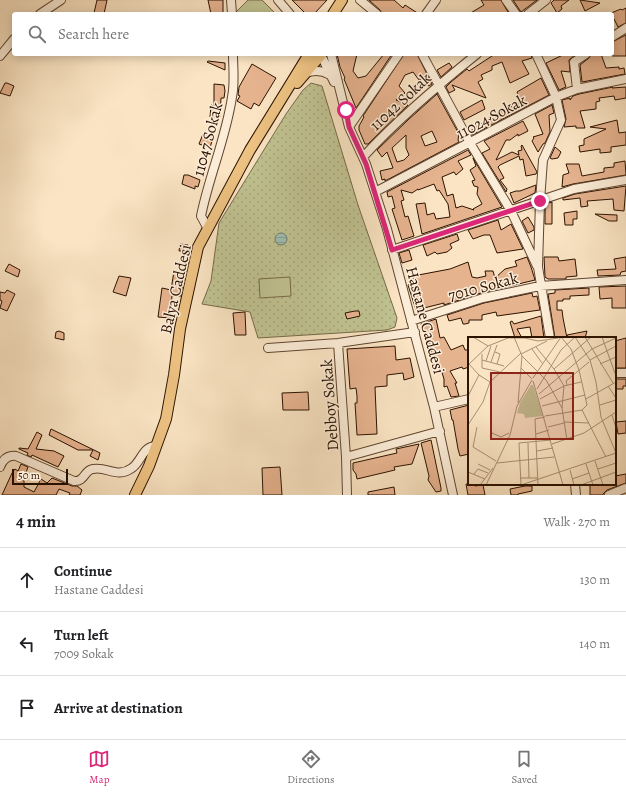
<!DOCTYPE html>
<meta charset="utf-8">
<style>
body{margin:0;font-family:Alegreya,serif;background:#f6f6f6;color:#202124}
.scale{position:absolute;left:12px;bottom:10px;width:56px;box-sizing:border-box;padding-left:4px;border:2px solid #2c1200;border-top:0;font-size:11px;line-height:14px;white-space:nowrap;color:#2c1200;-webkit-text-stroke:3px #fcedd8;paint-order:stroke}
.stop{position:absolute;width:12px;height:12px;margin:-9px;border:3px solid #db2777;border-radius:50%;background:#fff}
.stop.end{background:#db2777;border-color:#fff;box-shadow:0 1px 4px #0008}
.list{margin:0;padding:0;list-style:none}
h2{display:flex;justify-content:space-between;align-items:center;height:52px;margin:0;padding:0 16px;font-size:17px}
h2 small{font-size:13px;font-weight:400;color:#757577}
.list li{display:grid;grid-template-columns:26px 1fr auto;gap:12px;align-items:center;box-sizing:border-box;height:64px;padding:0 16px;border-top:1px solid #e0e0e0}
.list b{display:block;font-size:15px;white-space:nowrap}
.list p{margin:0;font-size:13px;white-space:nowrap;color:#757577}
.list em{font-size:13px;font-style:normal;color:#757577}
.icon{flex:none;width:22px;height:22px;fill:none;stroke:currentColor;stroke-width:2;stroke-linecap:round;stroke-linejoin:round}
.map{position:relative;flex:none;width:626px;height:495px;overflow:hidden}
.search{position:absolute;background:#fff;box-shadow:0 2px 10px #0003;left:12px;right:12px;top:12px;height:44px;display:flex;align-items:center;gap:10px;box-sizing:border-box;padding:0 14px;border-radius:4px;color:#757577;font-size:15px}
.sheet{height:244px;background:#fff}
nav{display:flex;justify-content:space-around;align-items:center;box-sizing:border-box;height:56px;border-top:1px solid #e0e0e0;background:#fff;font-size:11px;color:#757577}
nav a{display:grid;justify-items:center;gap:2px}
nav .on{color:#db2777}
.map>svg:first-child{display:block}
</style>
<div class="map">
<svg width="626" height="495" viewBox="0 0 626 495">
<defs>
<pattern id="grass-dots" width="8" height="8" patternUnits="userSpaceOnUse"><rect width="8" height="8" fill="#c1c392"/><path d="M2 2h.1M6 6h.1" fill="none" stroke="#a6a67c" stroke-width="1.8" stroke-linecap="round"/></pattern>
<pattern id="water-rules" width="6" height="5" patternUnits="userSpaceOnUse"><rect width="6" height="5" fill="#9ebfb3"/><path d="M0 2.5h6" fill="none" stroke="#88a398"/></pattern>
</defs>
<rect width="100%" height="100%" fill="#fae4c3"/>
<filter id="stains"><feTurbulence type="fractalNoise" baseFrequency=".005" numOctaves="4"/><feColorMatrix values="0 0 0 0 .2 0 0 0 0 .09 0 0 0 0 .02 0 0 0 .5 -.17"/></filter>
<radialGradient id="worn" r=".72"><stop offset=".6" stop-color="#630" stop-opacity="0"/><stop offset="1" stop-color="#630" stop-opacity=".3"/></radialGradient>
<path fill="url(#grass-dots)" stroke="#766a49" d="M311,83L322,86L358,205L397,318L395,327L387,330L258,338L250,312L202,304L211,281L219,223L286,114L303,90Z"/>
<path fill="#c1c392" stroke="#766a49" d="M248,0H262L276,14H234Z
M290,277L291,296L260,298L259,279Z"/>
<path fill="url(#water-rules)" stroke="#707a6b" d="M275 239a6 6 0 1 1 12 0a6 6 0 1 1-12 0Z"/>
<path fill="#e6b38f" stroke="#2c1200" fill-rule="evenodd" d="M97,0H107L104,14L94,13Z
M208,0H223V14H211Z
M292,0H327L314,14H306Z
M369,0H394L403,8L405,5L419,14H382L380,10Z
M481,0H501L509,14H469L484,5Z
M513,0H537L521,12Z
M554,0H569L561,6L562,9L557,13L551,3Z
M580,0L600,3L585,11Z
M626,8V23L618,27L611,13L621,9L622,10Z
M626,35V56H612V42Z
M337,54H357L353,71L358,78L366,76L384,54H392L356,108L344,79L345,78L340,67Z
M404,54H417L432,84L429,86L427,85L423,78L419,80L413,72L405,75L399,86L405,93L396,100L408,105L368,144H365L359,130V126L364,117L363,116Z
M495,54H531L532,58L522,61L529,74L510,83L502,62L492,66V70L481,75L483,79L478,82L486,98L452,85L455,90L449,93L446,87L451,82L467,69L469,71Z
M565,54H576L569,60L570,72L561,71L566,87L559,90L546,63Z
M591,54H601L606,68L619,67V69L624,68L625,74L582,82L580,65L589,58Z
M208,61L225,63V70L207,62Z
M449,63L452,67L441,77L437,70Z
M252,64L276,78L259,106L254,103L251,109L237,101L240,96L238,95L239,87Z
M541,78L549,95L472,135L470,131L474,129V127L491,119L490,117L500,112L521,102L517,92Z
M5,83H7L14,86L10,96L0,93Z
M214,84L224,85L225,91L224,98H221L220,117H210L211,105L214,106Z
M613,87L612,88L626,87V98L615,100L614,96L599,98L600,101L596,102V109L580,111L585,128H576V126L564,127L566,119L562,100L570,98V100L573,96L579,94Z
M437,94L459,134L458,140L459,142L385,181V179L382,180L380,171L393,168L387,152L382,157L377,150L408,120ZM432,131L437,142L425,146L421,136ZM406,135V148L409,155L404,160L397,162L392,148Z
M482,100L485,109L464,120L460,112Z
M552,105L554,113L549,115L550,132L545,143L543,144L538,152L532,141L534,138L533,137L543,134L535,114Z
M617,120L619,133L626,132V145L611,147V152L600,153V149L580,152L579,146L584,145V139L606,129L590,127Z
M523,121L528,131L518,136V134L510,140H506L496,160L512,152L519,155L518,151L522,150L521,146L522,145L537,172L536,174L526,176L523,159L520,160L519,156L500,165L498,167L504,178L500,180L507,189L506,192L482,153L490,149L484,141Z
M203,134L213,137L210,148L199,144Z
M555,147L561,152L558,158L552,159L550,158Z
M468,150L471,155L458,161L463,169L456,175L454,172L442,177L447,196L453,194L456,208L462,206L474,210L473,209L482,204L477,194L478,187L474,186L472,181L475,180L470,170L476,166L473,158L502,207L422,234L416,204L425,203L427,215L434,213L436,219L450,217L448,204L439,190L437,191L434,184L418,190V189L412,193L401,190L404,200L401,201L405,217L408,216L414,236L402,240L392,209L395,208L392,196L388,197L387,192Z
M625,161L626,175L573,184L562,187L563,175L569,173L566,164H579L582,176L604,172V168L614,167V163Z
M184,175H188L200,180L198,187L195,186V189L182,184Z
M536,185L535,193L514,203L510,193L516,191H520Z
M626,186L624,211L614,210L613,199L587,201L588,206L581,207L580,198L563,200V198L575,194Z
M552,202V224H545V204Z
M577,211V219H573V225H565L564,213Z
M595,214L617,215V221H609Z
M528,217L534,227V230L528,233L522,221Z
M498,220L501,230L511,224L523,249L497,253L490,235H484L473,239L468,230Z
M457,234L459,240L450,244L452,248L447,252L437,254L435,252L427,256L423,245Z
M180,244L188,245L187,251H179Z
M409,250L412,260L402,263L399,253Z
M527,257L531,267L535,280L481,293L444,305V303L416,310L408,285L414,283L413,276L450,269L468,262L472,277L477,278L486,276L485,271H493L495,278L505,269L517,266L515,261Z
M544,257H558L559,261L575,259L577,276L566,277V279H548L545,277Z
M626,257V271L621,272L620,275L598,276L597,270L616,269L614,259Z
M9,264L20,270L18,277L5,271Z
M174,271L184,273L181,296H172L170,318L158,317L162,288L171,290Z
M119,276L131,278L126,296L113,292Z
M626,286V308H612V298L600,299L599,287Z
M589,288V295L570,296V299H563V301H557V310H562L563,318L567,338H555L548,294L555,293V290Z
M7,290L15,294L7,311L0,308L2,301L0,300V292L5,293Z
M532,293L533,297L537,296L540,310L497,316L496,312L482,315V320H469V323L465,324H463L461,318L449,321L447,315L484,303Z
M355,311H359L360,316L347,319L345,313Z
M245,312L246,335H235L233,313Z
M541,316L544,338H532L530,327L517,329L522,338H515L510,322L512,321L514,324Z
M436,319L440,338L444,337L451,350L463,345L465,350H469V367L463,369L462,367L450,371L457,383H455L459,396L451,397L447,386L444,387V379L439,363L437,364L434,352L432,353L425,331L424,332L421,324Z
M59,331L64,333V340L55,338L56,332Z
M587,331L585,338H568L567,335Z
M626,338V368H615V341Z
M395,346L396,360L410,358L414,377L404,380L403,373L387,375V386L375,387L377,434L357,435L355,403H357V396L356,388L350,389L347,349Z
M615,379H626V386H623V389H615Z
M308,392L309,410H283L282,393Z
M469,405V454L460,456L458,449L453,420H452L450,410Z
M626,421V433L618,434L616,422Z
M51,429L100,453L98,460L90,456L93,450H78L49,435Z
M37,432L42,435L36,449L54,451L64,456L58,467L32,455L31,457L27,455L28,453L19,449V448L28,449Z
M431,440L441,488V491L436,492L428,480L429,476L421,443Z
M419,444L412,464L394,467L395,470L357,479L356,474L353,470V463L397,453L396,449Z
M21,464L28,467L24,478V487L34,492L41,479L47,483L52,478L72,486H77L82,490L80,495H69L70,493L59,489L56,495H2L12,473L15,469L18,471Z
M280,467L282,495H263L262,468Z
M626,474V483L607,490L603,494V495H590V484H615V476Z
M466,484H475V486L483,485L485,495H468Z
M525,486H532V491L518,494V495H511L510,489Z
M394,487L395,495H368V492Z"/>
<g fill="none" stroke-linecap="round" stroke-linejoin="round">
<defs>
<path id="minor" d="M231,0L232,14
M278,0L290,14
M360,0L377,14
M506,0L516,14
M40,14L61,0
M426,14L436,0
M528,14L546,0
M612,37L626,28
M331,54L349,127L366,164L387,229L434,407L453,495
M422,54L470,143L511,211L537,266
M536,54L556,97L561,120L543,160L540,201L538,267L550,338
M321,55L334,82
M0,56L14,39
M306,73C314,70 323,71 330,75
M577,89L574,62L586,54
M349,127L399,54
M363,157C398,119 437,86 477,54
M375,192L556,97L577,89L626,79
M208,229L201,216C209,176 226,138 232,97C235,83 233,68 233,54
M392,250L574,189L626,180
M411,321L483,298L540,286L626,280
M338,343L346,457L347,495
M268,348L338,343L415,332
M615,373H626
M434,407L469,399
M346,457L440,431
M0,467C3,459 8,455 16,456L74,481C85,482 84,470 93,469C107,466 117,479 132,468C141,462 143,446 156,446
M575,484L576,495
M609,495L626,488"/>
<path id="major" d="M333,14L342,0
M297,83L321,55
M135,495L149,466L166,419L174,375L180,329L198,247L250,150L309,54"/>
</defs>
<use href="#minor" stroke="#604631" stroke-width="10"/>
<use href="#major" stroke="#2c1200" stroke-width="12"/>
<use href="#minor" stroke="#fcedd8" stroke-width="8"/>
<use href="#major" stroke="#edc282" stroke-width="10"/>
</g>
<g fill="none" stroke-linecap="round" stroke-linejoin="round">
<path stroke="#db2777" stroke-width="5" d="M346,110L349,127L366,164L392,250L540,201"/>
</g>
<g text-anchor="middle" stroke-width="3" stroke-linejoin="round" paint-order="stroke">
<g font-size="16" fill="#2c1200" stroke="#fcedd8">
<text transform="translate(400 101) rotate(-43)" y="6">11042 Sokak</text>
<text transform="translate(491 116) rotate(-28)" y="6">11024 Sokak</text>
<text transform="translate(207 139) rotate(-75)" y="6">11047 Sokak</text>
<text transform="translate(483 286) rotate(-15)" y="6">7010 Sokak</text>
<text transform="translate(175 289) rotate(-77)" y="6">Balya Caddesi</text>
<text transform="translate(426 320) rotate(75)" y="6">Hastane Caddesi</text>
<text transform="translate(329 405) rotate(-94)" y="6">Debboy Sokak</text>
</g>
</g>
<g transform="translate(468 337)">
<rect width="148" height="148" fill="#fae4c3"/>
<path d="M63,48H65L75,79L57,81L56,77L49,76L52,66Z" fill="#c1c392"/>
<path fill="none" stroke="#a89075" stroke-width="1" d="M5,0L20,9L40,1H57L70,4L90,1M46,0L54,19L78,43L94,71M107,0L122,23L128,45L133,80L148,116M117,0L145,46M134,0L148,39M68,10L86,32L96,49L94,71L99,103M64,12L74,26M27,15L32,17L29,27M14,17V31L32,35M53,17L79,4M14,23L36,29M122,23L148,9M18,24L23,9M23,25L29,8M1,27L11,38L22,45M132,27L148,20M0,28L20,9M53,31L64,42M86,32L123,0M65,41L93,0M65,44L95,148M99,48L98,44L121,25M140,49L148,61M69,52L93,13L107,0M71,57L124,12L148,1M0,59L11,38M72,62L96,49L113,45M118,62L148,45M50,66L54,19M132,68L148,63M74,69L117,58M114,73L138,120M144,78L148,91M77,79L114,73L119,68L111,33L103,12L93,0M96,85L121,86M0,88L15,65L22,45L53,16M9,90L5,110L28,124M80,90L96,86M68,97L81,93M22,100L24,96L33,100L41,96M60,106L61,141M84,107L116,96L148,75M69,114L85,111M127,124L135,148M29,126L86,120M10,127L22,133M118,127L125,148M130,132L148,126M102,133L106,148M0,135L17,142M6,137L10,132L20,136M52,141H70M104,142L121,136M12,148L25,131M18,148L42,98L49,69L64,43M53,148L51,106L83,103M53,148L148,116M70,148L67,82L77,80M113,148L148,135"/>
<path fill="#8f2418" fill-opacity="0.15" stroke="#8f2418" stroke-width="2" d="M23,36H105V102H23Z"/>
<rect width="148" height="148" fill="none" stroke="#2c1200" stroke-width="2"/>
</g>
<rect width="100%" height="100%" filter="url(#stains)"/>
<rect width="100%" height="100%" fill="url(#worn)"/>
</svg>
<div class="scale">50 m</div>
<div class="stop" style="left:346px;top:110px"></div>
<div class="stop end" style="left:540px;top:201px"></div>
<div class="search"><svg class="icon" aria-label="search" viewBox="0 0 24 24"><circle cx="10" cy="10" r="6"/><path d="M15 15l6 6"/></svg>Search here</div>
</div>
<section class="sheet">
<h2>4 min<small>Walk · 270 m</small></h2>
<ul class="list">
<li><svg class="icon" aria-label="ahead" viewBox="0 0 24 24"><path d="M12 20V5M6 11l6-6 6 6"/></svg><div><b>Continue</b><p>Hastane Caddesi</p></div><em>130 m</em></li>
<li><svg class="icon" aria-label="left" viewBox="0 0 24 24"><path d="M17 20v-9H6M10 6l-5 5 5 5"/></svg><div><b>Turn left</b><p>7009 Sokak</p></div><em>140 m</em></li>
<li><svg class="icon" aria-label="arrive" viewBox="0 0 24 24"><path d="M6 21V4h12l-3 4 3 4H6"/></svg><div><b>Arrive at destination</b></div></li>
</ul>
</section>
<nav>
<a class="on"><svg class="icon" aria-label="map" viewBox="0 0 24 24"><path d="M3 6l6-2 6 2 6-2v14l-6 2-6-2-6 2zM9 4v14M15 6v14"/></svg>Map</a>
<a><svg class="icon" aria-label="directions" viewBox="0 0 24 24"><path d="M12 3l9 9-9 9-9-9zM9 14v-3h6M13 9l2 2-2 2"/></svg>Directions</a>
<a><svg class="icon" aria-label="saved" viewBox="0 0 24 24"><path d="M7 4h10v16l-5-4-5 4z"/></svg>Saved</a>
</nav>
